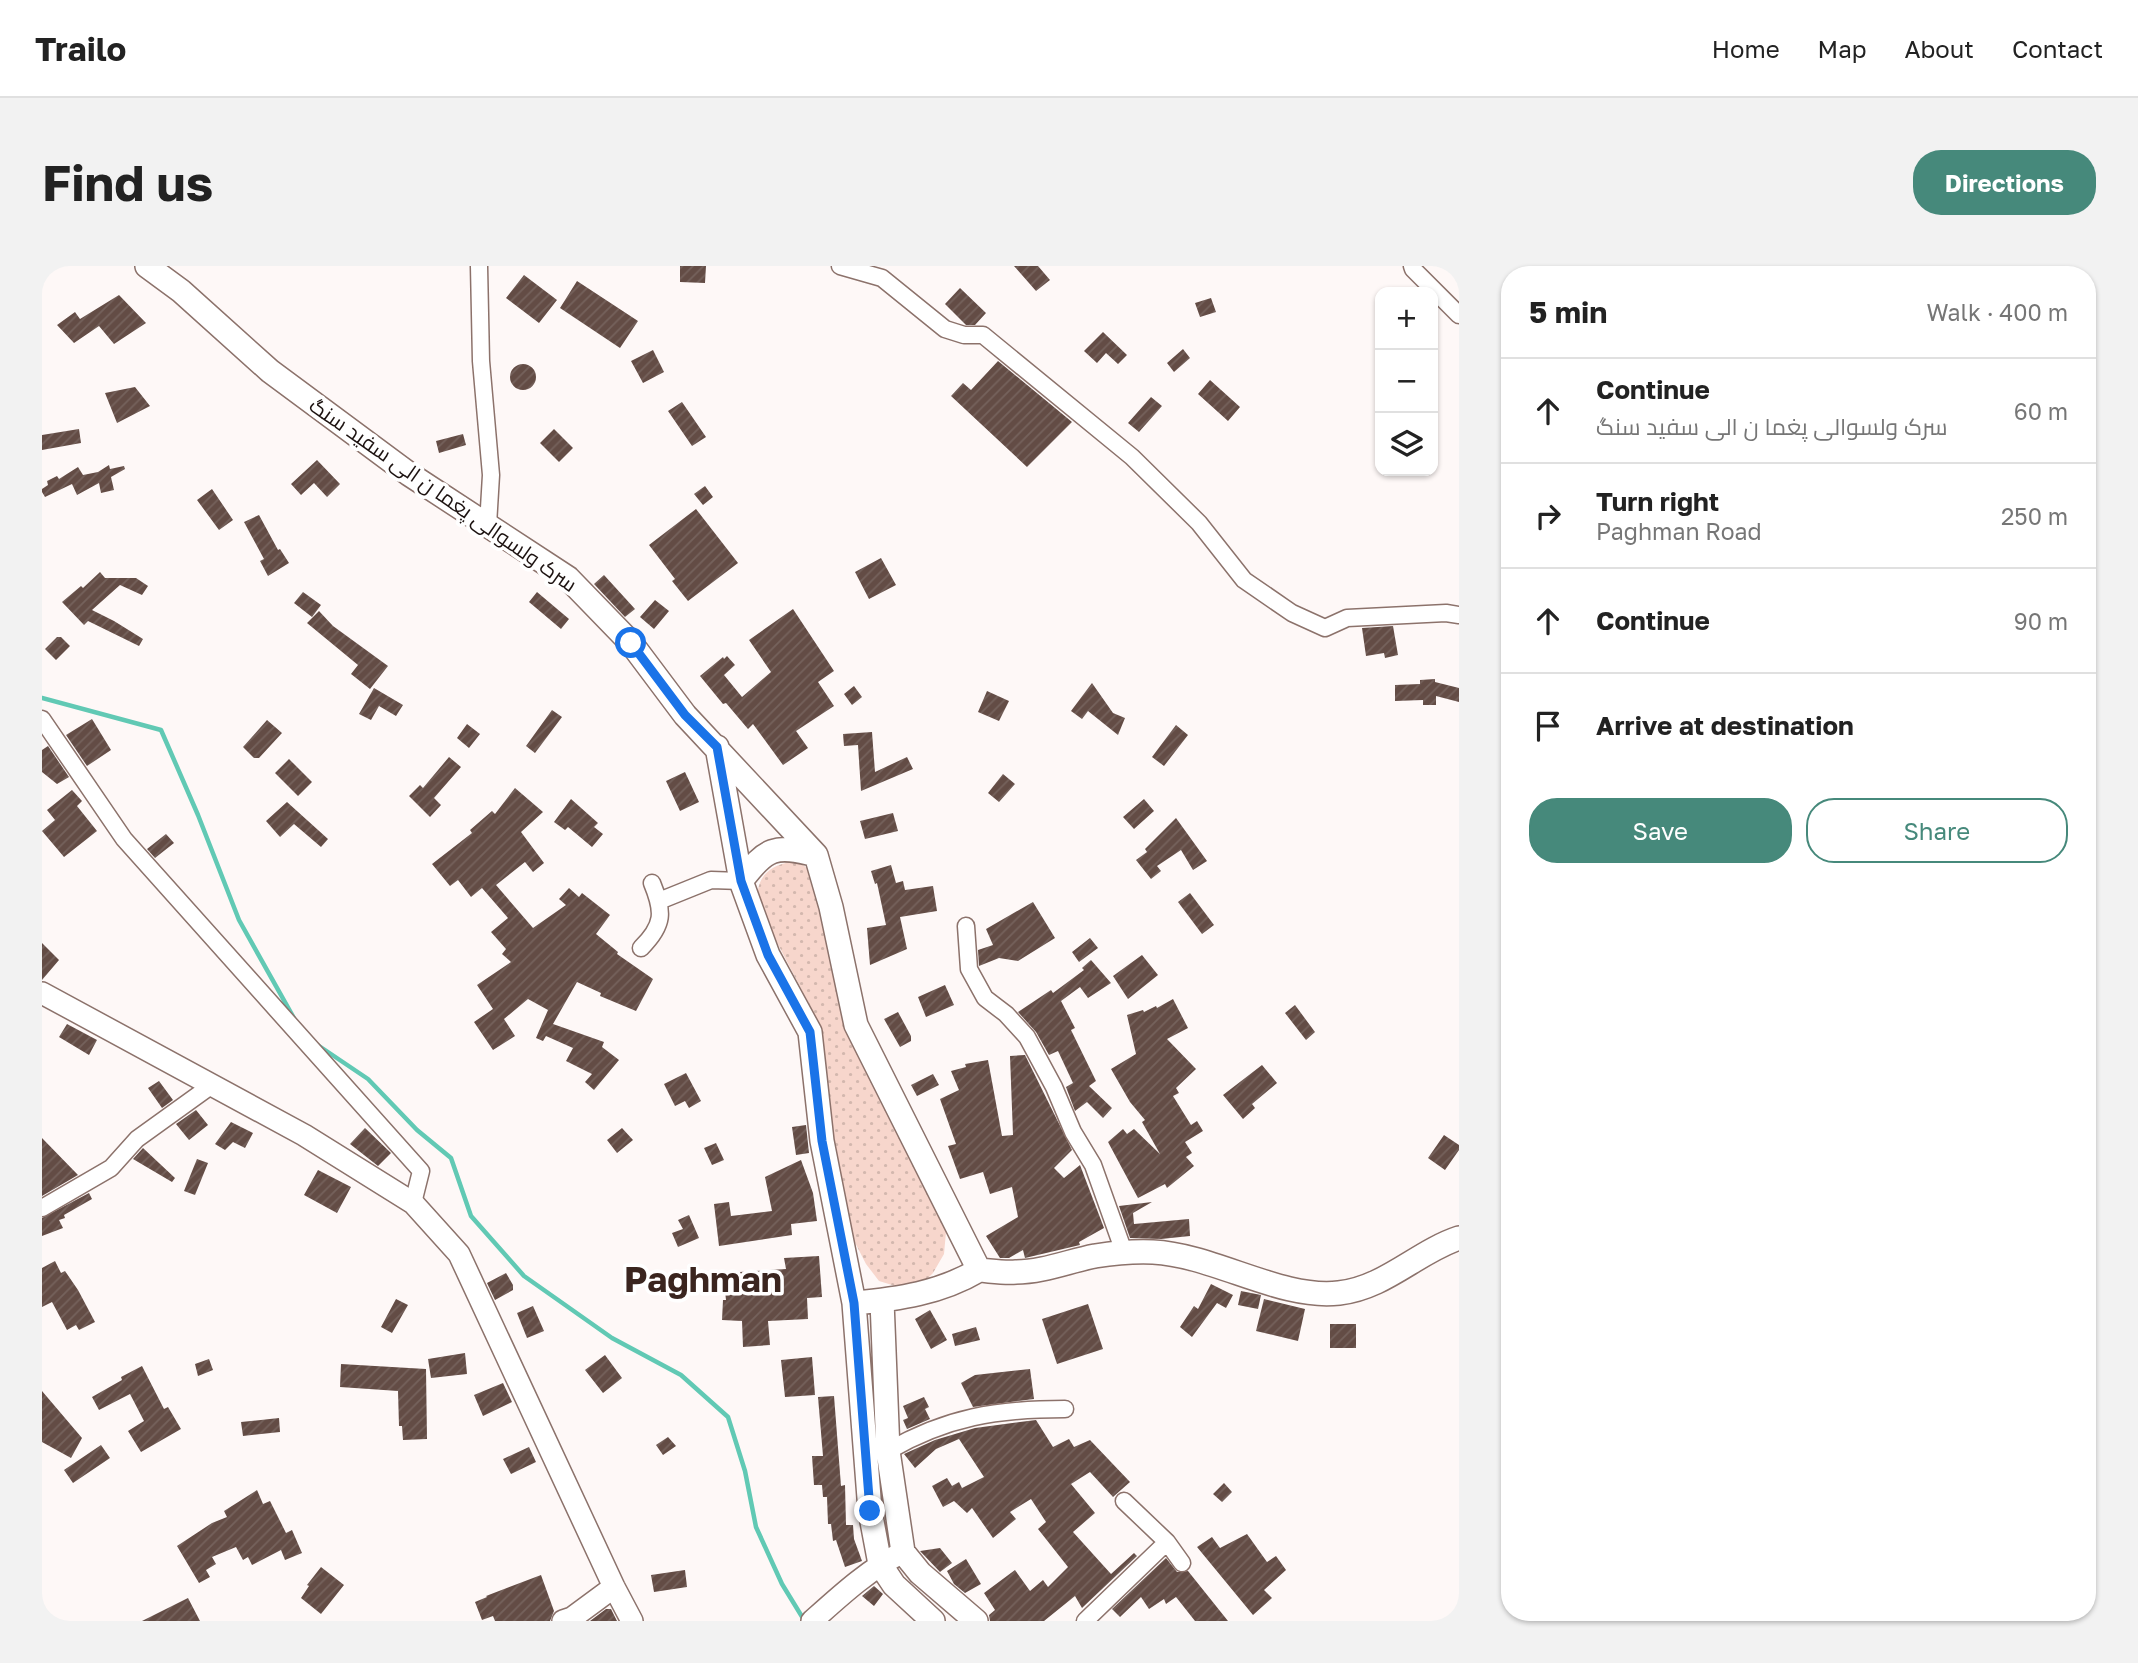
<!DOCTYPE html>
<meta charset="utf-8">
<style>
body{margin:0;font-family:"Golos Text",Cairo,sans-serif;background:#f2f2f2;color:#222}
.controls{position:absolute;right:21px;top:21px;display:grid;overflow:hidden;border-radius:14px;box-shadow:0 2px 5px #0004}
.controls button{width:63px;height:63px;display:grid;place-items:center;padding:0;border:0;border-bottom:2px solid #e0e0e0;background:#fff;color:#222;font:35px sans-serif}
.stop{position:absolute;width:21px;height:21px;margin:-16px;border:5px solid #1a73e8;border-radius:50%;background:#fff}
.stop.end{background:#1a73e8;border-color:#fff;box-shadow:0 2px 7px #0008}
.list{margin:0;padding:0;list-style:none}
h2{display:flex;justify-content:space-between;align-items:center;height:91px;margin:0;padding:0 28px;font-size:30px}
h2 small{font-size:23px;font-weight:400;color:#767676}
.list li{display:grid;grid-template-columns:46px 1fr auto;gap:21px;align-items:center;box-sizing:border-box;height:105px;padding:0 28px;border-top:2px solid #e0e0e0}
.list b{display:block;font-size:26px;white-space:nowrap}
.list p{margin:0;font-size:23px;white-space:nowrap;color:#767676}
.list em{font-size:23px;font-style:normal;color:#767676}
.actions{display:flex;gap:14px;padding:21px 28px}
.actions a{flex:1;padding:16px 0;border:2px solid #46897b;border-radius:28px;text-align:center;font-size:24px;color:#46897b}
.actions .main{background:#46897b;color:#fff}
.icon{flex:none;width:38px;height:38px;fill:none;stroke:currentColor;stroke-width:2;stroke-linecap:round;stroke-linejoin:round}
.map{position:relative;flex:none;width:1417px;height:1355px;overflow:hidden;border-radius:28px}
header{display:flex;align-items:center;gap:42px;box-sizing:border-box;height:98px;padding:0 35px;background:#fff;border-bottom:2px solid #e0e0e0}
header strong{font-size:33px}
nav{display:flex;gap:38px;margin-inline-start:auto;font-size:24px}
.intro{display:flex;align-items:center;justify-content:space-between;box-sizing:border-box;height:168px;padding:0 42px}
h1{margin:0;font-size:49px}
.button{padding:18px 32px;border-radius:28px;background:#46897b;color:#fff;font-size:24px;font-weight:700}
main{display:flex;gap:42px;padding:0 42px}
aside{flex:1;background:#fff;border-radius:28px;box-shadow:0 2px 5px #0004}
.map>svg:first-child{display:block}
</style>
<header>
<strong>Trailo</strong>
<nav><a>Home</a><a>Map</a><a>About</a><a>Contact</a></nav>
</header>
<div class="intro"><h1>Find us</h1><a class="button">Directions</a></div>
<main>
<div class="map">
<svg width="1417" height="1355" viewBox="0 0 1417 1355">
<defs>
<pattern id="park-dots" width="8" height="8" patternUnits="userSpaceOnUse" patternTransform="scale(1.75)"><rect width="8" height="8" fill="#f7d6cc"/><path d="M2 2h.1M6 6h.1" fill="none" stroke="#d3b7ae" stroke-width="1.8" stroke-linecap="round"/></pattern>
<pattern id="building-hatch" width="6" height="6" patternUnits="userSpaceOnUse" patternTransform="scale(1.75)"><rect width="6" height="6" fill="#634c45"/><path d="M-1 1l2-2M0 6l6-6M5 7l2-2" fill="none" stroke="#75625c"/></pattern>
</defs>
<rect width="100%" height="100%" fill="#fef8f7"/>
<path fill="url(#park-dots)" d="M750,596L761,599L770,606L780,626L800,751L824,802L886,915L904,966L902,988L891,1007L881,1017L860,1022L837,1015L824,998L805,961L785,873L775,753L717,642C711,616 724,599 750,596Z"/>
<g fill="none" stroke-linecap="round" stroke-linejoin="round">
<path stroke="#61c9b4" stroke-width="4.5" d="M0,432L119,464L156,549L197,654L253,754
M274,778L326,813L375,864L409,892L429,950L482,1010L570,1072L639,1109L686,1151L703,1205L714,1261L740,1318L762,1354"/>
</g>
<path fill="url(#building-hatch)" d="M638,0H664L663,17L638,16Z
M972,0H996L1008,14L994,25Z
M482,9L515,34L497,57L464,32Z
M535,15L596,55L578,82L518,42Z
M918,22L944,47L933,59H924L903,38Z
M77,29L104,57L72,78L57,60L32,77L15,59L33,46L38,53Z
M1169,32L1174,46L1158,51L1153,37Z
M1061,66L1085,89L1076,98L1064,87L1055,97L1042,85Z
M1141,83L1148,92L1132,106L1125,97Z
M611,84L622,106L601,117L589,95Z
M956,95L1030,156L985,201L909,130L921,117L929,124Z
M468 111a13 13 0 1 1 26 0a13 13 0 1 1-26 0Z
M1168,114L1198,141L1186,155L1156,128Z
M93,121L108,140L75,157L63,127Z
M1109,131L1120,140L1097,166L1086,157Z
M640,136L664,171L650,180L626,145Z
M37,163L39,177L0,184V169Z
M512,163L531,182L517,196L498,177Z
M421,168L424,179L397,187L394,175Z
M275,194L298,218L285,231L272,217L259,229L249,218Z
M67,199L68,203L82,200L83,203L69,211L72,224L59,227L57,217L35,229L30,218L3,231L0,226V223L6,219L5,215L15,210L17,213L36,201L41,209L56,206Z
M663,220L671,231L661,239L652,228Z
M170,223L191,254L177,264L155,234Z
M654,243L696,297L646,335L630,315L633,313L607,279Z
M217,249L236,284L238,283L247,297L226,310L218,295L222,293L202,256Z
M839,292L854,319L827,333L813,306Z
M58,306L63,312H94L106,320L100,329L78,319L50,344L72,355L101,373L97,380L46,355L42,359L20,336L39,320L41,322Z
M562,309L593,343L583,351L552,318Z
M261,326L279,339L270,351L252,337Z
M495,326L527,353L519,363L487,336Z
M613,334L627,345L612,363L598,351Z
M751,343L792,405L776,416L792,440L754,465L766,482L741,499L711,458L706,463L684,437L681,438L658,410L681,391L682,393L685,390L693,399L682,409L700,431L729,406L707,374Z
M277,345L291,360L346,400L328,423L309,408L316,399L265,357Z
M1351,360L1356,389L1343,392L1342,387L1324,390L1320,362Z
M15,371H19L28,380L14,394L3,383Z
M1393,413V416L1417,422V436L1394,430V439H1381V434L1353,435V419L1378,418V414Z
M1050,417L1071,447L1083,452L1076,469L1046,445L1040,453L1029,445Z
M812,420L820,431L810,439L802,428Z
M332,422L361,439L354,450L337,440L329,454L317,448Z
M945,425L967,435L957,455L936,446Z
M510,444L520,451L493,487L484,480Z
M50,453L69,484L45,500L24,469Z
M225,454L240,467L217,492H212L201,481Z
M425,458L438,468L427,482L415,472Z
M1134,459L1146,469L1122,500L1110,491Z
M830,466L833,506L865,491L871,503L819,525L816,479L802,480L801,468Z
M6,480L27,511L15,518L0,506V484Z
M407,491L419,501L392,532L399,539L388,551L367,530L378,519L381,522Z
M247,493L270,516L256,530L233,507Z
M643,506L657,536L638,545L624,515Z
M961,508L973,518L957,536L946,527Z
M473,522L501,546L479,566L502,597L491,606L483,596L454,619L491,662L524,639L517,633L527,622L537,631L540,627L568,649L554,668L576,686L575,688L611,713L594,745L558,730L559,727L535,716L511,758L562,776L560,781L577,794L552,824L543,816L550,808L524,795L531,782L504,770L501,775L494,772L506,744L486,733L462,753L473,770L451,784L432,756L451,743L435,719L469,696L460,688L464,683L449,666L466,652L440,622L429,631L416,614L408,620L390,598L430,567L428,564L450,545L453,548Z
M30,524L40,535L35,540L55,565L22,591L0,565L13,554L5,544Z
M529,533L556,557L552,561L561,568L550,581L526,561L523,564L512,556Z
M1102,533L1112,545L1092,563L1081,551Z
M245,536L286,573L279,581L252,558L238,571L224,555Z
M851,547L856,565L823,573L818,555Z
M1134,552L1165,595L1151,604L1139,584L1115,600L1119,605L1109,613L1094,594L1105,586L1103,583Z
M124,568L132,577L113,592L105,583Z
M849,599L854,617L861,615L863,624L891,620L895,645L858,651L865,683L828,699L825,662L844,659L835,617L833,618L829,605Z
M1148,627L1172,659L1160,668L1136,636Z
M991,636L1013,672L976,695L957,692L937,700L936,684L951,679L944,663Z
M1048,672L1056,682L1037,696L1030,686Z
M0,677L17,694L0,714Z
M1100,689L1116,709L1086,733L1071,710Z
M1049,694L1069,717L1046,732L1038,721L1019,735L1033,762L1029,764L1054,815L1047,820L1070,842L1061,852L1045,836L1033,845L1024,821L1031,817L1016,785L1007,789L994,766L976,746L1009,724L1011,727L1042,704L1040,702Z
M903,719L912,739L884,751L876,731Z
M1131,733L1146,762L1125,773L1154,803L1134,822L1137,827L1131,830L1149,859L1155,855L1161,865L1143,876L1150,887L1144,891L1152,900L1125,922L1123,918L1096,932L1066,876L1081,863L1085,868L1092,863L1118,888L1100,856L1103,854L1088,836L1069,803L1094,788L1085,749L1101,744L1102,746L1114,740L1115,742Z
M1253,739L1273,766L1264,774L1243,747Z
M856,746L869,770V775L858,781L842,753Z
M25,758L55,774L47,789L17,771Z
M983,789L1030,884L1012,902L1022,912L1038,899L1062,962L1037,976L1038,979L983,992L981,984L967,992H958L944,970L976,951L970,921L948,928L941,906L918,913L906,880L914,878L898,833L917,824L909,805L924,801L923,798L946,794L960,870L971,869L968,790Z
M1220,799L1235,817L1210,838L1213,842L1201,853L1181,829Z
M644,807L659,835L647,842L643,835L633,840L622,818Z
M891,808L897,819L875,830L869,819Z
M117,815L131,834L120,842L106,822Z
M154,844L166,859L147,874L134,858Z
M189,856L211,867L203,882L191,876L183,884L173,878Z
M764,859L767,887L754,889L750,861Z
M323,862L349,887L336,900L308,878Z
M580,862L591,874L575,887L565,874Z
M1402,869L1417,879V884L1403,904L1386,892Z
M0,872L36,909L0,930Z
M674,877L682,894L670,899L662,882Z
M101,882L133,912L130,916L91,893Z
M155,893L166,897L153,929L142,925Z
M759,894L771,927L775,955L749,958L750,969L677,980L672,938L687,936L689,950L730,945L723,911Z
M276,904L309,921L295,947L262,929Z
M47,927L50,933L22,949L23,952L17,954L21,962L0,970V952Z
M1110,936L1091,947L1092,958L1147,953L1148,970L1119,973L1088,972L1077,940Z
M647,949L657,972L636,981L630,967L641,963L636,954Z
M777,990L780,1031L765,1032L766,1053L726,1055L728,1079L701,1081L700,1055L680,1054L681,1034H684L681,1007L744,1003L742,992Z
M13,995L19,1007L23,1005L36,1024L53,1056L37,1064L34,1059L25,1064L10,1036L0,1041V1002Z
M464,1007L471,1019V1024L453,1034L445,1017Z
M1169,1018L1191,1029L1184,1042L1175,1037L1150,1071L1138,1061L1152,1040L1156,1043Z
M1199,1025L1219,1029L1216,1043L1196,1039Z
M354,1033L366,1039L350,1067L339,1061Z
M1222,1033L1263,1043L1256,1075L1214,1065Z
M1046,1038L1061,1083L1015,1098L1000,1053Z
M491,1040L502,1065L485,1072L475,1047Z
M888,1044L905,1074L889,1083L873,1053Z
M1288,1058H1314V1082H1288Z
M934,1061L938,1074L913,1080L910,1068Z
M423,1087L425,1108L389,1112L386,1093Z
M563,1089L580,1112L561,1127L543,1104Z
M770,1091L773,1129L743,1131L739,1094Z
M167,1093L171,1104L156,1110L153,1098Z
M299,1098L384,1103L385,1173L361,1174L360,1160H357L356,1125L298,1121Z
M100,1100L122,1143L126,1141L139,1163L99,1186L86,1165L102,1155L88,1128L57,1144L50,1131L80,1114L79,1111Z
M988,1103L992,1133L931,1141L919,1117L933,1109Z
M461,1117L470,1136L441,1150L432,1129Z
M0,1125L40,1172L29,1192L0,1176Z
M792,1130L799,1220L803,1219L804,1259H811L812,1273L820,1295L803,1301L794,1274L791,1275L789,1258H786L785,1231H781L780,1219H772L770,1190H781L776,1131Z
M882,1131L887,1141L883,1143L888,1153L865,1163L861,1154L866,1152L861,1140Z
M237,1152L238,1166L201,1170L199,1156Z
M994,1154L1011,1181L1027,1173L1032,1181L1048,1174L1088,1216L1071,1231L1048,1206L1029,1218L1053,1247L1031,1266L1069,1308L1092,1287L1095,1290L1040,1342L1033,1330L1002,1355H948L947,1349L953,1344L942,1327L973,1304L988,1325L1001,1314L1006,1321L1026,1301L996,1263L1004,1256L989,1233L968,1246L974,1253L951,1272L930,1242L925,1247L912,1235L901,1241L890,1220L905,1212L910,1220L917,1216L920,1222L942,1211L917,1173L894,1183L873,1202L862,1188L893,1174L933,1162Z
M626,1171L634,1180L621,1189L614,1179Z
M59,1179L68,1192L31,1217L22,1204Z
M487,1181L494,1196L469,1208L461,1193Z
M1182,1217L1190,1226L1180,1236L1171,1228Z
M215,1224L221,1238L228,1235L244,1267L250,1264L260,1287L243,1294L239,1284L210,1299L206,1291L201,1294L194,1281L170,1291L174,1298L164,1304L168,1311L157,1317L135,1280L170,1257L185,1251L182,1245Z
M1205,1268L1225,1296L1234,1290L1244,1304L1222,1324L1230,1332L1211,1349L1155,1281L1170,1271L1178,1282Z
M898,1282L910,1297L898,1306L878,1285Z
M1124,1292L1135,1306L1146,1305L1186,1355H1153L1134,1331L1124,1338L1122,1333L1107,1343L1099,1331L1078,1351L1070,1343Z
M924,1293L939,1318L923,1327L912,1318L905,1305Z
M279,1301L302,1319L279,1348L259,1332L267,1320L265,1319Z
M643,1304L645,1321L612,1326L609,1309Z
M499,1309L512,1345L508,1355H453L451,1350L440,1354L433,1336L445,1331L444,1330Z
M832,1320L841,1328L832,1340L820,1330Z
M146,1332L158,1355H100Z
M564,1343H569L575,1355H548Z"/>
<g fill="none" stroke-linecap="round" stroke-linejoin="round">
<defs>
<path id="minor" d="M437,0L439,95L449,209L446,259
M798,0L840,12L903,63L922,69H941L1090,191L1157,257L1202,314L1250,347L1283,362L1305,352L1404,347L1417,349
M1370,0L1371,3L1417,49
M0,453L82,573L379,905L371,937
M617,635L669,614L699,615
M924,660L927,703L943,732L964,748L985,771L1012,821L1031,866L1051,899L1082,986
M599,682C622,659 622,646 610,617
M0,942L69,902L95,873L170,819
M846,1185C905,1151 955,1143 1023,1143
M1082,1235L1125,1276L1140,1297
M1043,1355L1125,1276"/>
<path id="tertiary" d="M0,727L262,869L371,937L417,988L572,1321L590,1355
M521,1355L530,1352L572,1321
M770,1355C799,1329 826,1304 861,1286"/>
<path id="secondary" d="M105,0L139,25L228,105L367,208L526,312L589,377L643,449L774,589L789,641L814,759L937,1004C898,1027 857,1033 812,1037
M675,481L699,615L726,689L768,766L780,875L812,1037L828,1245L838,1298L852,1319L891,1355
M699,615C725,582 732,578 774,589
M937,1004C950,1005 962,1007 974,1006C1001,1006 1027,995 1053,990C1072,987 1091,985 1111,986C1172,989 1239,1034 1297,1027C1343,1022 1375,986 1417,972
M840,1035L846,1185L861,1286L878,1307L934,1355"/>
</defs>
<use href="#minor" stroke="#8c726b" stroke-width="19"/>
<use href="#tertiary" stroke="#8c726b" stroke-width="24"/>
<use href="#secondary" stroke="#8c726b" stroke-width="26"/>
<use href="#minor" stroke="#fff" stroke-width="16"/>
<use href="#tertiary" stroke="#fff" stroke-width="21"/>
<use href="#secondary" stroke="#fff" stroke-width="23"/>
</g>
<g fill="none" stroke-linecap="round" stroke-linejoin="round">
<path stroke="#1a73e8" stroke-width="9" d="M589,377L643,449L675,481L699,615L726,689L768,766L780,875L812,1037L828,1245"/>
</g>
<g text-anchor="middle" stroke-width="7" stroke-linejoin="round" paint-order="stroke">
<g font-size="21" fill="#1c1210" stroke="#fff">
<text transform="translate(401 229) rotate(35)" y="7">سرک ولسوالی پغما ن الی سفید سنگ</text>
</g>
<g font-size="35" font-weight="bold" fill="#3a251f" stroke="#fff">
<text x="661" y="1026">Paghman</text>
</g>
</g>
</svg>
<div class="controls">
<button>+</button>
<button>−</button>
<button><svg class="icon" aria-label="layers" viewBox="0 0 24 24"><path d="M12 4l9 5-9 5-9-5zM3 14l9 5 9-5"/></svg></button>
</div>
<div class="stop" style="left:589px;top:377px"></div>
<div class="stop end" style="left:828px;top:1245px"></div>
</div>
<aside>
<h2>5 min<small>Walk · 400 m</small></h2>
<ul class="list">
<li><svg class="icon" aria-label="ahead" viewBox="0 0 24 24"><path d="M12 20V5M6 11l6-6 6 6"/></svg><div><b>Continue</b><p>سرک ولسوالی پغما ن الی سفید سنگ</p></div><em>60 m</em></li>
<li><svg class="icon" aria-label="right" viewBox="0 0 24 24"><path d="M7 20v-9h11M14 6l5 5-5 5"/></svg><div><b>Turn right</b><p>Paghman Road</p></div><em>250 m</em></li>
<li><svg class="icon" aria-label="ahead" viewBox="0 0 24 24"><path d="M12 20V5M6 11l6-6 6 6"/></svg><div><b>Continue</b></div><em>90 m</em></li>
<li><svg class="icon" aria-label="arrive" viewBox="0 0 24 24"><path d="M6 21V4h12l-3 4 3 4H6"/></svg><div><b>Arrive at destination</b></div></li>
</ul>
<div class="actions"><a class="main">Save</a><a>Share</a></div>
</aside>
</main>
